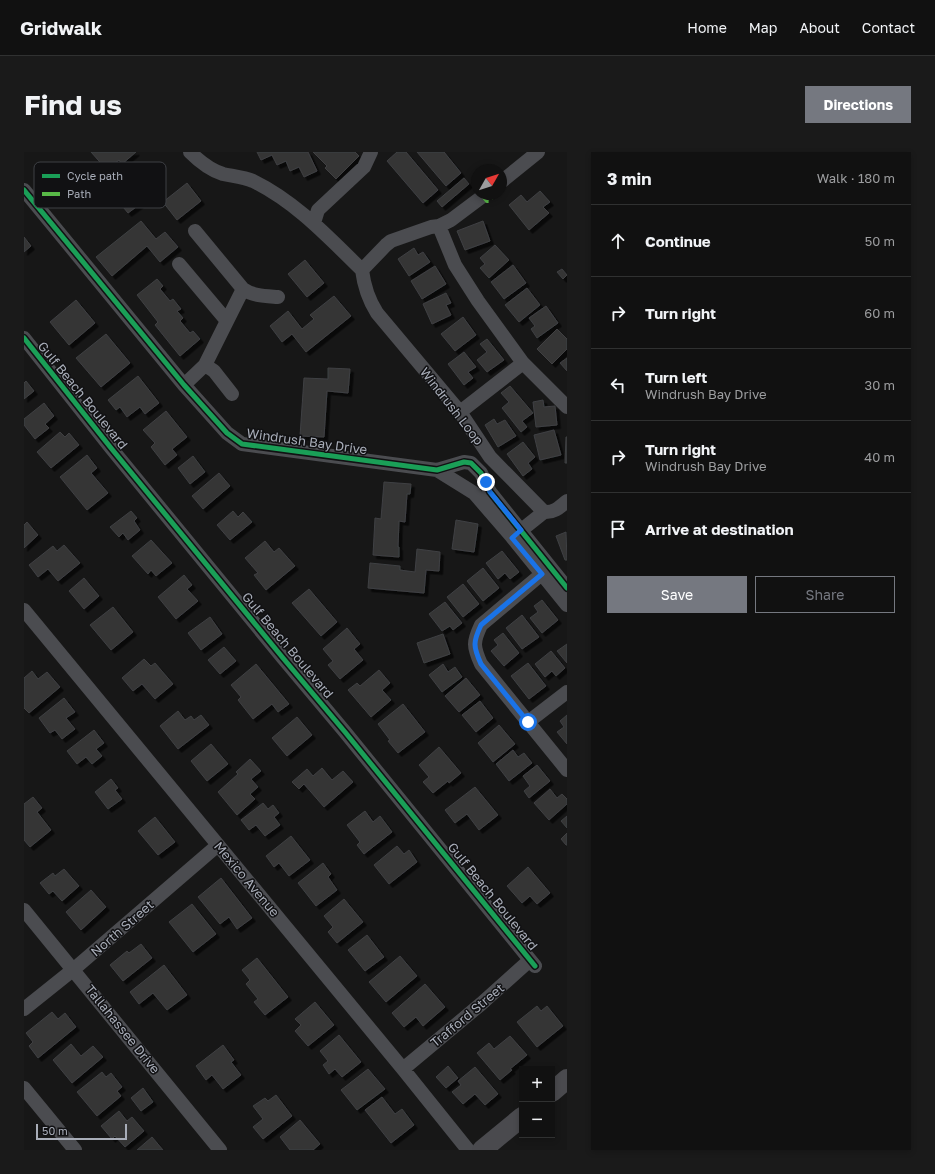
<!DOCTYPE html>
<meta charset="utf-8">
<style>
body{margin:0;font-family:"Golos Text",sans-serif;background:#1a1a1a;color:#f1f3f6}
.controls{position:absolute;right:12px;bottom:12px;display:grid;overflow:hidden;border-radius:0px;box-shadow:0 2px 6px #0003}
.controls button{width:36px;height:36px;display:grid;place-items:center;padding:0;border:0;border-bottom:1px solid #303131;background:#111;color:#f1f3f6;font:20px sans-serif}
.compass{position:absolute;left:447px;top:12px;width:36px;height:36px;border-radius:50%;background:#111;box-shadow:0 2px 6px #0003;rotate:51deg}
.scale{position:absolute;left:12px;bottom:10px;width:91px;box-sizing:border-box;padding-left:4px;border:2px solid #a8adb8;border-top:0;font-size:11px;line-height:14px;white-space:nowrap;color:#a8adb8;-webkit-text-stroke:3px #111113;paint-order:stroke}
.stop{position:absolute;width:12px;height:12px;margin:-9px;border:3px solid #1a73e8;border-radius:50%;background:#fff}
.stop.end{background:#1a73e8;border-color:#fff;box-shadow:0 1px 4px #0008}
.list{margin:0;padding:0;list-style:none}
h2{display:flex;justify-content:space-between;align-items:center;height:52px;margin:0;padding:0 16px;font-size:17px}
h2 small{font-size:13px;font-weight:400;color:#9c9d9f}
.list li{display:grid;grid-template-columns:26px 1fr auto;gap:12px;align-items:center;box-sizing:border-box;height:72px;padding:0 16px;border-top:1px solid #303131}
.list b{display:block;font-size:15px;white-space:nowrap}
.list p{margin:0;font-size:13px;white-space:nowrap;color:#9c9d9f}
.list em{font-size:13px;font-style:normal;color:#9c9d9f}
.actions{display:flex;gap:8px;padding:12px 16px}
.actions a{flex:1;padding:9px 0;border:1px solid #757880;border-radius:0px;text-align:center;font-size:14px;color:#757880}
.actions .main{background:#757880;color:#fff}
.icon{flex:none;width:22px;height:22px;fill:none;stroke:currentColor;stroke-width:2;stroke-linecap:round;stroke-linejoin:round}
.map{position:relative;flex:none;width:543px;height:998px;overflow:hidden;border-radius:0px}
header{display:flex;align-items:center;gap:24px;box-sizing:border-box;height:56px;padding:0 20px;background:#111;border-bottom:1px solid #303131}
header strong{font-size:19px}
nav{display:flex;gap:22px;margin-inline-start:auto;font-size:14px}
.intro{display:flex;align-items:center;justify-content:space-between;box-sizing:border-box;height:96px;padding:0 24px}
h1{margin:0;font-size:28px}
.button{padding:10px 18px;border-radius:0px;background:#757880;color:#fff;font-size:14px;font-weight:700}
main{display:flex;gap:24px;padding:0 24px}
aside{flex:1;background:#111;border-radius:0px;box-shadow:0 2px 6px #0003}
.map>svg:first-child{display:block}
</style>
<header>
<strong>Gridwalk</strong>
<nav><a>Home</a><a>Map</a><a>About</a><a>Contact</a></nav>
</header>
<div class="intro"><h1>Find us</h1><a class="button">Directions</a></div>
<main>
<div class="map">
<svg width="543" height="998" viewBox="0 0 543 998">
<defs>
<filter id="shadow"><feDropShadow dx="3.5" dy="3.5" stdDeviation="0" flood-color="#0009"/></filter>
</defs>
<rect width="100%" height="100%" fill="#171717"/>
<path fill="#353536" stroke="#3f4043" filter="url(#shadow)" d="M67,0H112L98,12L95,8L83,18Z
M233,0H284L293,19L280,25L275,15L266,19L262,9L253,13L248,3L237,8Z
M289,0H331L335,4L312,27L301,16L303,14Z
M373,0H382L414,38L399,51L363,9Z
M393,0H420L437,21L422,34Z
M124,18L138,36L104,61L95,50L118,32L113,26Z
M440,26L445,32L418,55L413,49Z
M163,31L177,49L153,68L139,50Z
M516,39L526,50L519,55L525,61L505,78L485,53L497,43L503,50Z
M117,69L132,87L141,80L154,95L136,110L123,94L88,124L72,105Z
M459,69L466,89L441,98L433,79Z
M0,85L7,94L0,100Z
M471,93L485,108L465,126L456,116L461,112L456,106Z
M390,96L394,103L399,100L406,110L385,124L374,107Z
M281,108L300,131L283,145L264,122Z
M489,113L502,131L480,147L467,130Z
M411,114L422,132L398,147L387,129Z
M538,117L543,123L539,127L533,120Z
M133,127L139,134L136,137L146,149L149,147L157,157L153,159L159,166L156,169L166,181L169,179L176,187L156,204L131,173L134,170L113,143Z
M503,136L516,153L495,170L481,153Z
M422,141L427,151L422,153L427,163L408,172L399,152Z
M310,144L327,164L282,200L268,182L258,190L246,174L264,159L278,177L290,167L286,163Z
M52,148L71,171L45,193L26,170Z
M522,154L534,171L513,186L507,177L511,174L505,166Z
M439,165L452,183L431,199L417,182Z
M533,177L543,187V197L528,212L513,197Z
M82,182L106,211L77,235L52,206Z
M463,187L480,208L463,220L453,208L463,200L456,192Z
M440,200L452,215L444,220L449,226L440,233L424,212Z
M543,206V219L536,211Z
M304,216L326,217L324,241L303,239L300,285L276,284L280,226L304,227Z
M114,224L135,251L121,262L116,255L103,265L96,255L92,258L84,248Z
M2,229L10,239L0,247V231Z
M486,234L509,261L498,269L503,275L497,280L478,256L485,250L477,241Z
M519,248L520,255L531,254L533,273L512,275L509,250Z
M20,251L30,264L21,272L25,276L11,287L0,273V267Z
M142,259L163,285L148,297L153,303L141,313L127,295L131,291L119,278Z
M470,267L473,272L481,268L492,284L474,295L461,273Z
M530,278L537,303L516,308L510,283Z
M36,280L41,285L45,281L55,293L27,316L13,300Z
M542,285H543V311H541Z
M499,290L511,305L504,311L508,317L499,324L483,302Z
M63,303L73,316L67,321L84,341L63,358L36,325Z
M169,304L181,320L166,332L154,316Z
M195,321L206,334L179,357L168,344Z
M360,330L387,332L386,342H383L381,370L375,369L374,395H375V405L349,403L351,366L357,367Z
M107,359L113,366L110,369L116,378L104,388L99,381L95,385L86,375Z
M209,359L214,365L219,360L228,370L206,388L193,373Z
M432,368L454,372L450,400L428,397Z
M3,370L14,383L0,396V373Z
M542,380L543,408H541L532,384Z
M127,388L148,411L132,424L127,418L124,422L108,404Z
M241,389L250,400L255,396L271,414L242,438L230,423L234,421L221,406Z
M40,393L56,411L34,429L24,417L14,425L5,413L29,394L33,399Z
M393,397L416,400L415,419L402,418L400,441L344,436L346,411L376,414V418L391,420Z
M478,399L495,420L486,427L481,421L474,427L462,411Z
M459,416L475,436L459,449L443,429Z
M160,423L168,433L163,437L174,449L152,467L134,445Z
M60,426L75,444L60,457L45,439Z
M439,432L455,452L439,465L423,445Z
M285,437L313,470L297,484L268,451Z
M518,448L534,468L518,481L506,466L514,460L510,454Z
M421,450L438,471L429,478L426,474L418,479L405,462Z
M89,455L109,480L87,498L66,473Z
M498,463L515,485L498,497L482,476Z
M186,465L198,482L177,498L164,481Z
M323,476L336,492L330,497L339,508L316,527L304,513L309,509L299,497Z
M479,481L495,501L480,514L467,499L474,493L470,488Z
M419,482L426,502L400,511L393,491Z
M543,492V511L533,499Z
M200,495L212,509L196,522L184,508Z
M527,499L541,516L532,524L528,519L521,525L511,512Z
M120,507L127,514L131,511L149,532L131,547L118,532L109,539L98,526Z
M504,511L522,534L505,547L487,524Z
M232,512L265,552L254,560L248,552L229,567L214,548L217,545L207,533Z
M419,512L424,520L431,515L438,525L418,540L405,523Z
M355,518L366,531L358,538L367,548L347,565L324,538L333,531L336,534Z
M8,519L14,527L23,520L36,535L5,561L0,556V526Z
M442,526L456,543L435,560L421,544Z
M40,546L51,560L42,566L51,577L38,587L31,578L26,581L15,566Z
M456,549L469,566L452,580L438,563Z
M379,552L401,580L374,601L364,589L366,588L354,572Z
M154,559L161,568L167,564L170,568L177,563L185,573L154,597L136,574Z
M543,563V592L533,580L540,575L536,569Z
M273,565L288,583L263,604L248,586Z
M475,573L491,592L469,610L454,591Z
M70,578L80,591L72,597L78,604L68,612L62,605L53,612L43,599Z
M187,592L204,612L183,629L167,609Z
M415,595L437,621L425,631L424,629L409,641L399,630L405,625L395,613Z
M489,598L494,605L500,601L508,611L485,629L472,612Z
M226,607L237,619L227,627L234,635L226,642L231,647L213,663L194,640L214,622L212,620Z
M513,613L526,629L505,646L500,639L506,634L499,624Z
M298,616L308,628L319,619L329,630L300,655L280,632L275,637L268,630L283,617L289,624Z
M87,627L94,636L91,638L98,647L84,657L71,640Z
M451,635L474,663L455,678L443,662L431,671L421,658Z
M526,637L533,646L538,642L543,647V652L525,668L510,651Z
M9,645L18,656L13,660L27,678L6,695L0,688V652Z
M239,651L244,657L249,653L255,661L250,665L256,673L241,684L232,673L225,678L217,668Z
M341,659L349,670L356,664L368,680L340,702L333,693L336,690L323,673Z
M543,664V676L537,669Z
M131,665L151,690L134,703L114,679Z
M543,681V693H542L537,687Z
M267,684L286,708L265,724L255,711L250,715L242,704Z
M373,694L380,702L385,698L393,710L365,732L350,713Z
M299,711L307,722L304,725L313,738L292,754L274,731Z
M504,715L526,741L513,752L506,744L498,751L483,734Z
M40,717L55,734L38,749L29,739L25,742L16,731L29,721L31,724Z
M197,726L228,766L213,777L205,765L196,772L174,745Z
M67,738L82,755L57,778L42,760Z
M320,747L339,770L313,791L304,780L309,775L300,764Z
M168,752L192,782L169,800L145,770Z
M343,783L360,805L341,819L324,798Z
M117,792L128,806L99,829L86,813L103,799L105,801Z
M376,804L393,824L362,850L345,830Z
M233,806L264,845L241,863L230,850L234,847L222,832L226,828L218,818Z
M140,813L163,843L143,858L129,841L115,852L106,840Z
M401,832L421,855L399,874L392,865L380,875L368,861Z
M291,850L310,873L284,894L271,879L277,873L271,867Z
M513,854L517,859L523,854L539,874L513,895L493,870Z
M28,860L34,867L41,861L52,875L14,906L5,894L9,890L2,881Z
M315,883L337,910L318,925L311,917L305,922L299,913L304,909L296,899Z
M486,884L503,903L486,917L488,918L476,928L453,901L465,891L470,897Z
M47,892L57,904L69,894L79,905L48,931L29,908Z
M199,893L210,908L207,910L217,923L199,937L188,923L182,928L172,914Z
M424,914L434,926L422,936L412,925Z
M451,915L474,942L461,953L451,942L439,952L428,940L437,933L434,929Z
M344,917L361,937L333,958L317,938Z
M78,920L82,925L87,921L98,935L93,939L97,944L73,964L53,940Z
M119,936L129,950L117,959L107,946Z
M252,943L268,964L239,987L229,975L239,967L229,954L241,946L244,949Z
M358,945L371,962L378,957L390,973L367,991L341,958Z
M95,959L103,969L108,965L120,979L101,995L91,984L88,987L77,974Z
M276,968L296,992L289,998H266L256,985Z
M128,985L139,998H113Z"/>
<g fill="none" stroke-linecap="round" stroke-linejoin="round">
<path stroke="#4b4c50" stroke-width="14" d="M166,0C175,9 186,18 199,22C208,24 220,25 229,29C272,50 304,85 338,118
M477,30L514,0
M0,38L160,233L203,281L218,292L413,318L440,310L447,311L457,321L466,340L543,436
M459,44L427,68L415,74L407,75L367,89L362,93L338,118C340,134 344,147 353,161L436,260L466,305L520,360C530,361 536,355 543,349
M290,71L294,58L340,15L347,0
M415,74L431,113L454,149L499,211L543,255
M155,112L203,169
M219,137C229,144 241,144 254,145
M0,186L87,296L259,506L321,580L511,814
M181,213L190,219L208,242
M160,233L181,213L219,137L171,79
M436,260L499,211
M413,318L450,341L488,385L543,453
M490,384L520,360
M526,415L457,473C449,490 449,494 457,512L543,618
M0,458L379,917L444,998
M504,570L543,540
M0,758L196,998
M0,857L50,817L194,693
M379,917L457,852L506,808
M0,936L51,998"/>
<path stroke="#4a4a4e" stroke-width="20" d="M528,940L543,927
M458,998L498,965"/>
<path stroke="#58b947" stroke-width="4" stroke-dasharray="8 4" stroke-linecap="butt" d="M459,44L463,49H466L469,42"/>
<defs>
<path id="cycleway" d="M0,38L160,233L203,281L218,292L413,318L440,310L447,311L457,321L466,340L543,436
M0,186L87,296L259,506L321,580L511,814"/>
</defs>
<use href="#cycleway" stroke="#111113" stroke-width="8"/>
<use href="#cycleway" stroke="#1a9f57" stroke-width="5"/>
</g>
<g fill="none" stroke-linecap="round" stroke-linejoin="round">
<path stroke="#1a73e8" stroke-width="5" d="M462,330L466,340L497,378L488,386L518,422L457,473C449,490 449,494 457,512L504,570"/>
</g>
<g text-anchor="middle" stroke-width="3" stroke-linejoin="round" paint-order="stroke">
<g font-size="13" fill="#a8adb8" stroke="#111113">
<text transform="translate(59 243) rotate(51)" y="5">Gulf Beach Boulevard</text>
<text transform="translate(428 254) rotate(52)" y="5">Windrush Loop</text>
<text transform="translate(283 289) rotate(8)" y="5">Windrush Bay Drive</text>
<text transform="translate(264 493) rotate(50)" y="5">Gulf Beach Boulevard</text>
<text transform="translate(223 727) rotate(50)" y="5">Mexico Avenue</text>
<text transform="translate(469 744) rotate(51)" y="5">Gulf Beach Boulevard</text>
<text transform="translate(98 776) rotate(-41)" y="5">North Street</text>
<text transform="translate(443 863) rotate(-40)" y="5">Trafford Street</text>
<text transform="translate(99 877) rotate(51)" y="5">Tallahassee Drive</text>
</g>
</g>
<rect x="10" y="10" width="132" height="46" rx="6" fill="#111113" stroke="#3e4045" stroke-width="1"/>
<rect x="18" y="22" width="18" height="4" fill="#1a9f57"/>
<rect x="18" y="40" width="18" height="4" fill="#58b947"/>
<g font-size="11" fill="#a8adb8">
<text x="43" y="28">Cycle path</text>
<text x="43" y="46">Path</text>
</g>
</svg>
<div class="controls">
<button>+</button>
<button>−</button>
</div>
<svg class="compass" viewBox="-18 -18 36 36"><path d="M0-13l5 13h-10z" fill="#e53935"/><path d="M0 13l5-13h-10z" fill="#9c9d9f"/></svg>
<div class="scale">50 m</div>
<div class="stop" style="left:504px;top:570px"></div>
<div class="stop end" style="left:462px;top:330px"></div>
</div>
<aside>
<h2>3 min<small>Walk · 180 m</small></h2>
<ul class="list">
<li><svg class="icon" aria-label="ahead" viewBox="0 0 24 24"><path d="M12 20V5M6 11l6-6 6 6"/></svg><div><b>Continue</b></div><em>50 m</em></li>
<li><svg class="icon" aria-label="right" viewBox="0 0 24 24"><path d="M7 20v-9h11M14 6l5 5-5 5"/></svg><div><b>Turn right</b></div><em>60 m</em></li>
<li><svg class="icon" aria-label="left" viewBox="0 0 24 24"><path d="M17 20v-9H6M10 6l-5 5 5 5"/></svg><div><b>Turn left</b><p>Windrush Bay Drive</p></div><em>30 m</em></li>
<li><svg class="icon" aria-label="right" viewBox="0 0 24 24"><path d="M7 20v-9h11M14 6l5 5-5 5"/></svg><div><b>Turn right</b><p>Windrush Bay Drive</p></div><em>40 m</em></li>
<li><svg class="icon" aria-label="arrive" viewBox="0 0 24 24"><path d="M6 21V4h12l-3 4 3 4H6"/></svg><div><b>Arrive at destination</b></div></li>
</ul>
<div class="actions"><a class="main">Save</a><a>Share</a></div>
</aside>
</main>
